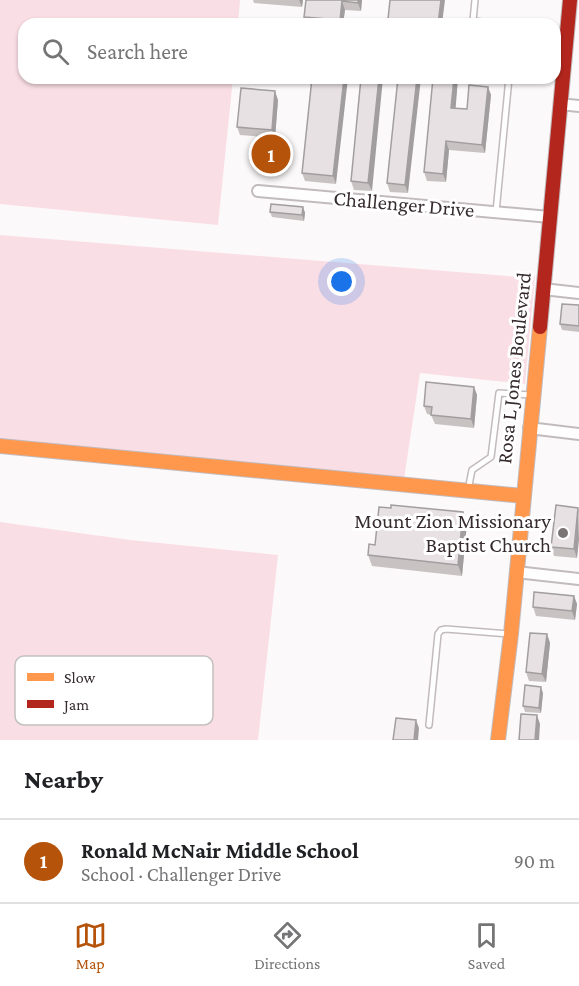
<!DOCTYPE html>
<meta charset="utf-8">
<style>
body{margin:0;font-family:"Crimson Pro",serif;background:#f2f2f2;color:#202124}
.you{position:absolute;left:342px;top:282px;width:21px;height:21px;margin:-15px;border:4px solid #fff;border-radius:50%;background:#1a73e8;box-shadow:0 0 0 9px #1a73e833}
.badge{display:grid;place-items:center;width:39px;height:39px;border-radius:50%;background:#b45309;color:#fff;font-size:20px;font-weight:700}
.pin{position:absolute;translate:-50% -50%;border:3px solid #fff;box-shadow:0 2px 6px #0006}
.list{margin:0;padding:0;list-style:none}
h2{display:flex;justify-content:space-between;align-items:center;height:78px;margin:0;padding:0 24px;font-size:26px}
h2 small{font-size:20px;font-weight:400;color:#757577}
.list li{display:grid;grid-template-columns:39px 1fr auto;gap:18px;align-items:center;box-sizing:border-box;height:84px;padding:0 24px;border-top:2px solid #e0e0e0}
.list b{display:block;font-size:22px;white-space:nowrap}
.list p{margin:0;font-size:20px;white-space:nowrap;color:#757577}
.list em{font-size:20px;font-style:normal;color:#757577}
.icon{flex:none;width:33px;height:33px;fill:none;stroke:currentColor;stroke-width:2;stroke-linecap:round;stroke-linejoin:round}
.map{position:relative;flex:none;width:579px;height:740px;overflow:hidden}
.search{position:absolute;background:#fff;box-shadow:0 2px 4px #0004;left:18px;right:18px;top:18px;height:66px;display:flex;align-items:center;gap:15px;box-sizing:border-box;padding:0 21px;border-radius:18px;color:#757577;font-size:22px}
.sheet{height:162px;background:#fff}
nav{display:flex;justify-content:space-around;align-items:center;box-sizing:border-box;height:84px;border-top:2px solid #e0e0e0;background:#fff;font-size:16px;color:#757577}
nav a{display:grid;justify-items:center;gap:3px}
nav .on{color:#b45309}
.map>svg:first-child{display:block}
</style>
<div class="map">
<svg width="579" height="740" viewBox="0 0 579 740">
<rect width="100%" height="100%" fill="#fcf9fa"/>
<path fill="#fadee5" d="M0,0H240L238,24H24V78H233L218,225L0,204Z
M0,235L531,278L535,276L525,384L420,373L404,479L0,440Z
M0,522L130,540L278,555L258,740H0Z"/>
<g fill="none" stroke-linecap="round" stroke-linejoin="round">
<defs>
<path id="lane" d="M475,0L473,21L499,24
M496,212L509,78
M468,490L472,470L491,457L499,393L531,395
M429,725L438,634L441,630L446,629L509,634"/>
<path id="street" d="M560,104L579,106
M258,191L550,217
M543,289L579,293
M529,428L579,434
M516,572L579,579"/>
<path id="slow" d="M0,446L523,496
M498,740L511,634L540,327"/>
<path id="jam" d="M540,327L570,0"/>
</defs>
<use href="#lane" stroke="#c2bbbd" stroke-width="8"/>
<use href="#street" stroke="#c2bbbd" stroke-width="14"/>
<use href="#slow" stroke="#c2bbbd" stroke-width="16"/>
<use href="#jam" stroke="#c2bbbd" stroke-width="16"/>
<use href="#lane" stroke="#fffefe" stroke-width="5"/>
<use href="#street" stroke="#fffefe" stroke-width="10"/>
<use href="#slow" stroke="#ff974d" stroke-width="14"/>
<use href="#jam" stroke="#b3261e" stroke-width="14"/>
</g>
<path fill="#c8c2c3" d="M253,0H303L302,7L254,3Z
M306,0H362L361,11L345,10L343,24H307L304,17Z
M388,19L442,24H390Z
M312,78L336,184L305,181L302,173Z
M361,78L372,191L354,190L351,181Z
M398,78L408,193L390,192L387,183Z
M458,78L455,108L467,109L488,87L491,95L485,153L449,150L446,182L427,181L424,172Z
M278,100L275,138L240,135L237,127Z
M303,207L305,213L304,221L272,217L270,212Z
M579,305V332L562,330L560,324Z
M474,387L477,395L474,428L435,424L431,415L427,414L424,406Z
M391,508L463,512L467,523L462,576L372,566L368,555L375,545Z
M579,509L577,558L554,556L551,547Z
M574,596L577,604L575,620L536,616L533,607Z
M547,634L550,643L546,682L529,681L526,672Z
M543,693L541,713L525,712L523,706Z"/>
<path fill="#a29e9f" d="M299,0H303L302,7Z
M358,0H362L361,11L358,3Z
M441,0H445L442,24H438Z
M342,1L345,10L343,24H341L340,20Z
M344,78H348L336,184L333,176Z
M379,78H383L372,191L368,183Z
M417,78H421L408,193L405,185Z
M454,78H458L455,116L451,108Z
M488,87L491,95L485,153L482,145Z
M275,91L278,100L275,138L272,130Z
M446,141L449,150L446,182L443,174Z
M303,207L305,213L304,221L302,215Z
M474,387L477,395L474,428L471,419Z
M578,508L579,540L577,558L574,549Z
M463,512L467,523L462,576L458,565Z
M574,596L577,604L575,620L572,611Z
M547,634L550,643L546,682L542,674Z
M541,687L543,693L541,713L539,708Z
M537,715L540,724L539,740H535Z
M416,720L419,728L418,740H414Z"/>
<path fill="#e8e1e3" stroke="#a29e9f" stroke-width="1.5" d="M306,0H358V3L342,1L340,20L304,17Z
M390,0H441L438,24L388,19Z
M312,78H344L333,176L302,173Z
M361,78H379L368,183L351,181Z
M398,78H417L405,185L387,183Z
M433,78H454L451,108L467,109L469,85L488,87L482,145L446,141L443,174L424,172Z
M241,88L275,91L272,130L237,127Z
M271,204L303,207L302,215L270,212Z
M562,304L579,305V326L560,324Z
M426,382L474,387L471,419L431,415L432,407L424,406Z
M391,505L463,512L458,565L368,555L369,544L375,545L379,507L391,508Z
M556,505L578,508L574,549L551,547Z
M534,592L574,596L572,611L533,607Z
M530,633L547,634L542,674L526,672Z
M525,685L541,687L539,708L523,706Z
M521,714L537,715L535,740H519Z
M396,718L416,720L414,740H393Z"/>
<circle fill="#7b7475" stroke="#fff" stroke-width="2" cx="563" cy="533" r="6"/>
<g text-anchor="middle" stroke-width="6" stroke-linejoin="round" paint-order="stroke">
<g font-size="21" fill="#362c2e" stroke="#fff">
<text transform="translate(404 204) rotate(5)" y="7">Challenger Drive</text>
<text transform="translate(514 368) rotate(-84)" y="7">Rosa L Jones Boulevard</text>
</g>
<g font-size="21" fill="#362c2e" stroke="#fff" text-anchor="end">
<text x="551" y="528">Mount Zion Missionary<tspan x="551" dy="24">Baptist Church</tspan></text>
</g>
</g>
<rect x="15" y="656" width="198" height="69" rx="9" fill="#fff" stroke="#c3c0c0" stroke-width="1.5"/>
<rect x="27" y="673" width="27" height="8" fill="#ff974d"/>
<rect x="27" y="700" width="27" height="8" fill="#b3261e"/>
<g font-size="16" fill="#362c2e">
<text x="64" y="683">Slow</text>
<text x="64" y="710">Jam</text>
</g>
</svg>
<div class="you"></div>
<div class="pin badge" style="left:271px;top:154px">1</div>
<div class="search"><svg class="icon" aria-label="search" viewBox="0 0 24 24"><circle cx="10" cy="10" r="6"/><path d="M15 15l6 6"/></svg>Search here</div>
</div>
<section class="sheet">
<h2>Nearby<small></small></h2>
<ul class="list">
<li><span class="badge">1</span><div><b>Ronald McNair Middle School</b><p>School · Challenger Drive</p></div><em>90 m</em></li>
</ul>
</section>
<nav>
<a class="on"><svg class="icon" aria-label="map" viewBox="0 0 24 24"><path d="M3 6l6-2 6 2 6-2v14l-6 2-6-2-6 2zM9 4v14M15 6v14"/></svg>Map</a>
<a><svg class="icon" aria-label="directions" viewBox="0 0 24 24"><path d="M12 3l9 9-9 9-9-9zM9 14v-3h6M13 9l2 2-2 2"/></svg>Directions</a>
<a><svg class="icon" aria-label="saved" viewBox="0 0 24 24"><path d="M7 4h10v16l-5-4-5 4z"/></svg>Saved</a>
</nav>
